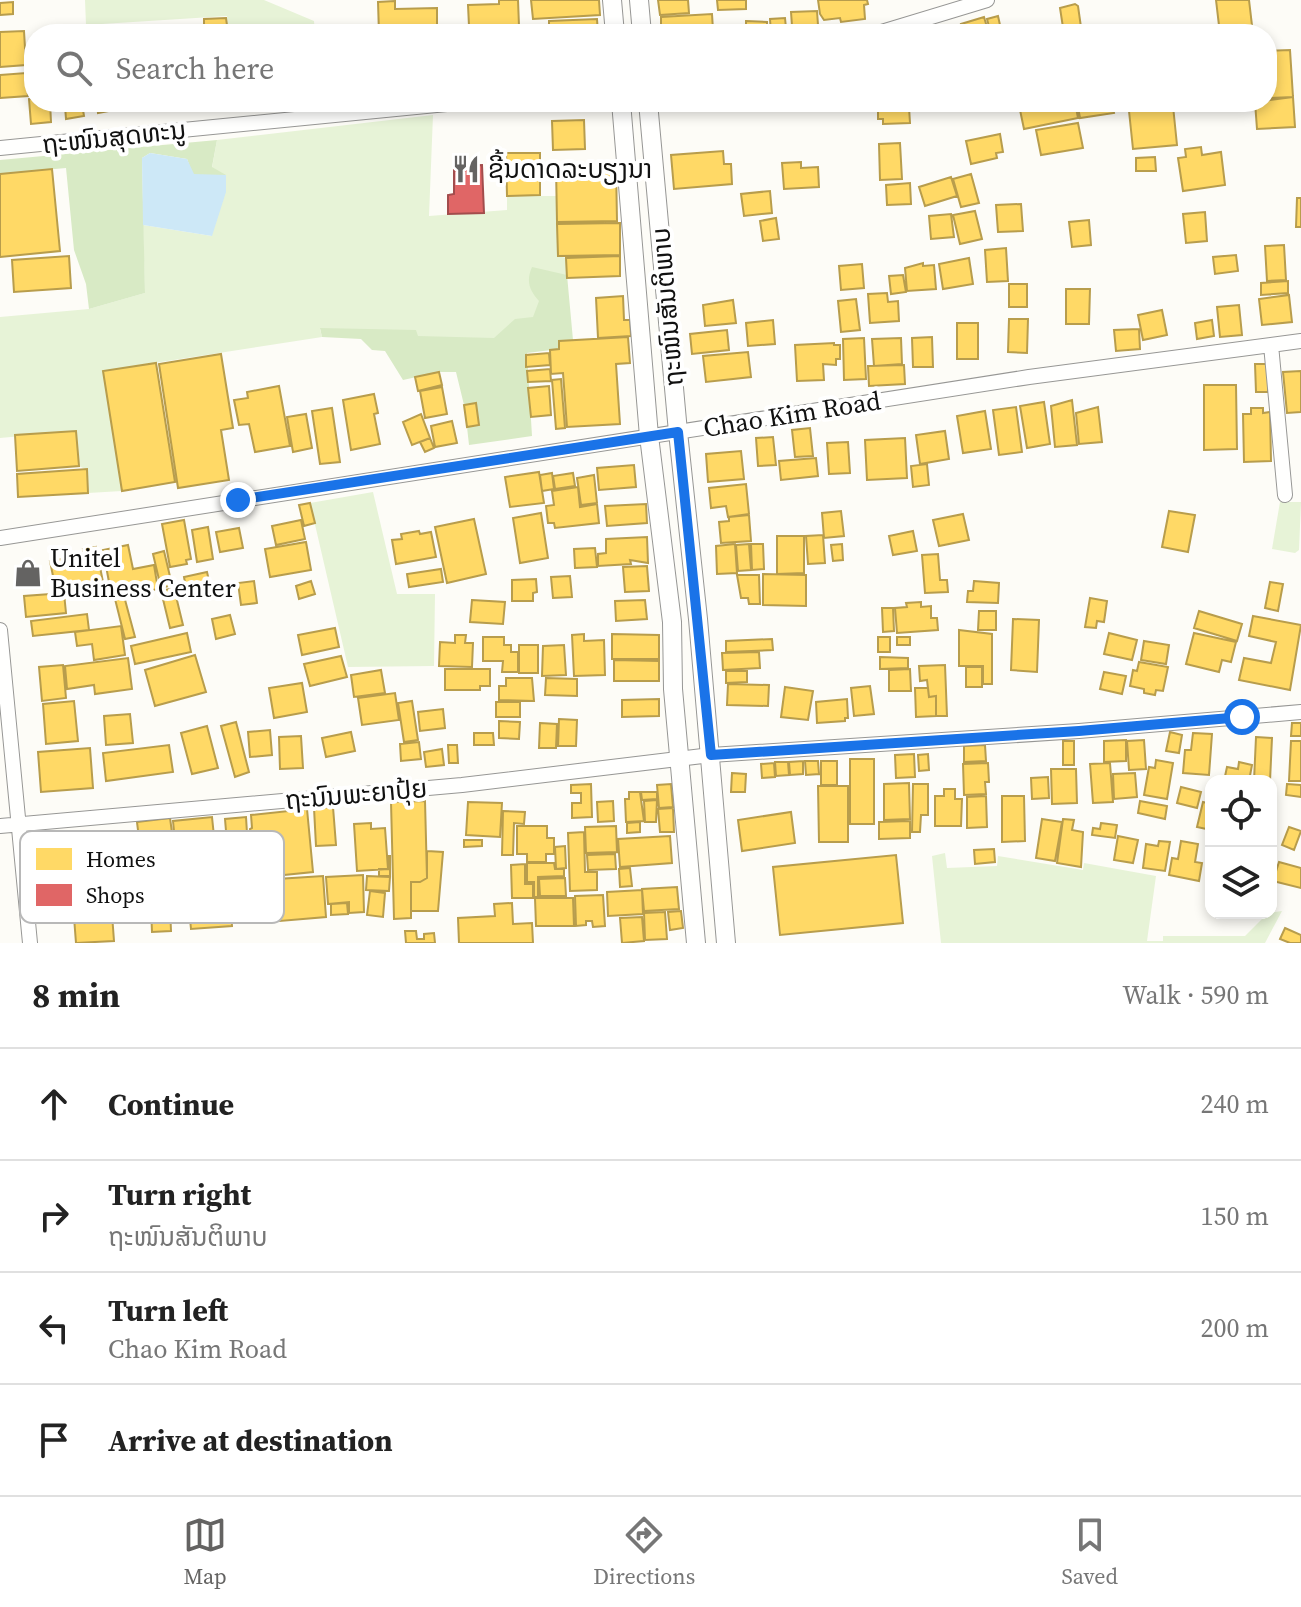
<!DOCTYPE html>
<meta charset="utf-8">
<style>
body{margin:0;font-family:"Source Serif 4","Noto Sans Lao",serif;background:#f2f2f2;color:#222}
.controls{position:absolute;right:24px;bottom:24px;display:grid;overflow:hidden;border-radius:16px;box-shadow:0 4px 12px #0003}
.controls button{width:72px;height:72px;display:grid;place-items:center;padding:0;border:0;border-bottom:2px solid #e0e0e0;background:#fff;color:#222;font:40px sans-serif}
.stop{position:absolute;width:24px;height:24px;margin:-18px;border:6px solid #1a73e8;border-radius:50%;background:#fff}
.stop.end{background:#1a73e8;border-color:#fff;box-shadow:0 2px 8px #0008}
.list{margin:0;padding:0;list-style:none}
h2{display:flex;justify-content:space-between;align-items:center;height:104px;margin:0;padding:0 32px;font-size:34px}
h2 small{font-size:26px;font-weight:400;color:#767676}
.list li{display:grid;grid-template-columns:52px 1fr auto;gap:24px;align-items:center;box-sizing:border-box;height:112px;padding:0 32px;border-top:2px solid #e0e0e0}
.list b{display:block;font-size:30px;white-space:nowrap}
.list p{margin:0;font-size:26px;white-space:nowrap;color:#767676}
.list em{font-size:26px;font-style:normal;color:#767676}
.icon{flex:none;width:44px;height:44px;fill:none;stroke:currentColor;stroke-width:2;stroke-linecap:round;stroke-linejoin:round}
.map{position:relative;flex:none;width:1301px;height:943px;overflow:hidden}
.search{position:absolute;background:#fff;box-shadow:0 4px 12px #0003;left:24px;right:24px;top:24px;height:88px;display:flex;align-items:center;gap:20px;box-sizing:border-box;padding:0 28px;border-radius:32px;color:#767676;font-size:30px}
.sheet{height:552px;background:#fff}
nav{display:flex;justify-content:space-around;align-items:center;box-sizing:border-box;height:112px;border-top:2px solid #e0e0e0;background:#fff;font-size:22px;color:#767676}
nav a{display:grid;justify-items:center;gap:4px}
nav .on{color:#646362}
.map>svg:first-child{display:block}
</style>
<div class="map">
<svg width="1301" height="943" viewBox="0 0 1301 943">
<rect width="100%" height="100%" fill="#fdfcf7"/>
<path fill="#e7f3d7" d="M85,0H264L314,21L315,34H228L227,16L86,25Z
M433,115L429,216L507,210V196H556L558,256L566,258L567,278L559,349L527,352L320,329L322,337L103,371L122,491L88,493L87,470L79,466L76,431L0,438V317L89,309L145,293L143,225L212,236V168L217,140Z
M373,492L397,594H435L434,666L348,667L310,503Z
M1280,502H1301L1299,550L1295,553L1272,549Z
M945,853L947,868L997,866L998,856L1083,870L1084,863L1156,876L1147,941H1163V936H1245L1268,913L1282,911L1265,943H941L932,856Z"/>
<path fill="#d8eac5" d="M217,140L212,167L226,175H193L187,159L150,153L142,158L145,293L89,309L86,284L74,250L66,168L0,174V160Z
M532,267L567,275L573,340L559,349L527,353L532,436L469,445L467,427L479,425L476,404L464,405L456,372H439L403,380L385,351L372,350L361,339L322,337L320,328L416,330L418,336L494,338L515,319L533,317L539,301C529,290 526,281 532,267Z"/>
<path fill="#cde8f7" d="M150,153L187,159L194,174L226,175V192L212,236L143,225L142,158Z"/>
<path fill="#ffd966" stroke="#b89d4c" stroke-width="2" d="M499,0H518L519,26H469L468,5L499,4Z
M531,0H599L600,15L533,19Z
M658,0H688L689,13L660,15Z
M717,0H746V9L718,10Z
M818,0H867L868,4L864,5L865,19L841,22L840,18L824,20L820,14Z
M1216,0H1249L1253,34H1220Z
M395,1V9L437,8V31L379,34L378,2Z
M13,2V14L0,15V3Z
M1075,4L1078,6L1082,34H1064L1060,8Z
M817,11L818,25L792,26L791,12Z
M712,14L713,30L661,33V17Z
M998,16L1002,34H991L987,19Z
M984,17L989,34H964L961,24Z
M226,18L227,25L204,26V19Z
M785,18L786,28L815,26L816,34H771L770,19Z
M597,19L598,34H549V21Z
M746,21L767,22V34H746Z
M58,26H83V34H59Z
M119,26L120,34H100L99,27Z
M225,27V34H186V29Z
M24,31L26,65L0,67V32Z
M1290,50L1293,97L1267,98V51Z
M26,73L28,96L0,98V75Z
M1293,97L1295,127L1257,129L1255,102Z
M34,98V102H50L51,122L31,124L29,99Z
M97,102H108L109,111L98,113Z
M1060,102H1075L1078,118L1024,129L1020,110Z
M1077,102H1112L1114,113L1080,118Z
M82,104L84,116L66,119L65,106Z
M1173,106L1177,145L1133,149L1129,111Z
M909,107L910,123L883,124V119H878V108Z
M584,120L585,149L553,150L552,121Z
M1078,123L1083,148L1041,155L1036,130Z
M1000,134L1003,152L996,153L997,158L971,164L966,141Z
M900,143L902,179L880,180L879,144Z
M1201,147L1202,155L1221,152L1225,185L1183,191L1178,158L1186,157L1185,149Z
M723,151L724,164H731L732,184L674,189L671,155Z
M506,153H540V195L507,196Z
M1155,157L1156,171H1136V158Z
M801,162V168L818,167L819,187L784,189L782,163Z
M616,166L617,221L557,222L556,167Z
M52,169L60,251L0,257V174Z
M971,174L979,203L961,207L953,179Z
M951,177L957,196L925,206L919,187Z
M910,183L911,204L887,205L886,185Z
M770,191L772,213L744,216L741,194Z
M1297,198H1301V227H1296Z
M1021,204L1023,231L998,232L996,205Z
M975,211L982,239L960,244L953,215Z
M1205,212L1207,241L1186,243L1183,214Z
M951,214L954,237L931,239L929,216Z
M776,218L779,239L763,241L760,221Z
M1089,220L1091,245L1072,247L1069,222Z
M620,223V255L558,256L557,224Z
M1284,245L1286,280L1267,281L1265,246Z
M1006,248L1008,281L987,282L985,250Z
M1236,255L1238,271L1215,274L1213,257Z
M69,256L71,288L14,292L12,260Z
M620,256V276L567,278L566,258Z
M969,258L973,284L943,289L939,264Z
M923,263V266L934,265L936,289L907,291L905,268Z
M862,264L864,288L841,290L839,266Z
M903,275L906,292L891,294L889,276Z
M1288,281V293L1261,295V283Z
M1009,284H1027V307H1009Z
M1066,289H1090L1089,324H1066Z
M887,293L888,302L898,301L899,321L870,323L868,294Z
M1289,295L1292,322L1262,325L1259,299Z
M623,296L624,320H630L631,336L598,338L596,298Z
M856,299L860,330L841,332L838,301Z
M733,300L736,323L705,326L703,305Z
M1239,305L1242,335L1220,337L1217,307Z
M1162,310L1167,335L1143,340L1138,315Z
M1009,319H1028L1027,353L1008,352Z
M773,320L775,344L748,346L746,323Z
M1212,320L1214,336L1197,339L1195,323Z
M957,323H978V359H957Z
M1139,329L1140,349L1116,351L1114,330Z
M727,330L729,350L692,354L690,334Z
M628,337L630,363L616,364L620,424L567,427L563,373L551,374L550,350L559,349V341Z
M932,337L933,367H913L912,338Z
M864,338L866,379L844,380L843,339Z
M901,338L902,364L874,366L872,339Z
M834,343V345H840V359H836V365L823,364L824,380L797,381L795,345Z
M748,352L751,377L706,382L703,356Z
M549,353L550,365L526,367V355Z
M221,354L233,428L221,430L229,480L178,488L159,364Z
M156,363L175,482L122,491L103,371Z
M1255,364H1268V392H1256Z
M904,365L905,384L869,386L868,366Z
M550,369L551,381L528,382L527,371Z
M1301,371V412L1287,413L1283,372Z
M439,372L442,385L418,391L415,377Z
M561,379L565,428L556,429L552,380Z
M1204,385H1236L1237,449L1204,450Z
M279,386L290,446L255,452L249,424L239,425L234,400L248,398L247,392Z
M549,386L551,415L531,417L528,388Z
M442,387L447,414L425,418L420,391Z
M374,394L378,413L374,414L380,444L351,450L343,400Z
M1072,400L1077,445L1055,447L1051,406Z
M1044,402L1050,444L1027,448L1020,406Z
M476,403L479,425L467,427L464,405Z
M1016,407L1022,452L999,455L993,410Z
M1098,407L1102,442L1079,444L1076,413Z
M332,408L340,462L320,464L312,411Z
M1251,408H1263V413L1270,412L1271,461L1244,462L1243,414H1251Z
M985,411L991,449L963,453L957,416Z
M306,414L312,448L293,452L287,417Z
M421,414L430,438L412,445L403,422Z
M452,421L457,443L435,447L431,426Z
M810,428L813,456L795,457L792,430Z
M76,431L79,466L17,471L15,435Z
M945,431L949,459L920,464L916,435Z
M773,437L776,465L758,466L756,438Z
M430,438L434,448L425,452L420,442Z
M905,438L907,478L867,480L865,440Z
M848,442L850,473L829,474L827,443Z
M741,451L744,479L708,482L706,454Z
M816,458L818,476L781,480L779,461Z
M927,464L929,485L913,487L911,466Z
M634,465L636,487L599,490L597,468Z
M87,469L88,493L18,497L17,474Z
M539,472L544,503L510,507L505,477Z
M552,473L554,489L542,491L540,475Z
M573,473L575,486L555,489L553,476Z
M594,475L597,503L581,505L577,478Z
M746,484L749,514L728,517L726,506L711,508L709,488Z
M578,487L580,507L597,504L599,523L555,528L554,523H548L546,506L554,505L552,491Z
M310,503L315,523L304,526L299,505Z
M646,504L647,523L607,526L605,506Z
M841,511L844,536L824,538L822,513Z
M1169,511L1195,515L1188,552L1162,547Z
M541,513L548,558L520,563L513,518Z
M963,514L969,540L939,546L933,520Z
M749,515L751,541L721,543L719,522L729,521V517Z
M474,519L486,574L447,583L435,527Z
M184,520L191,559L186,560L187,564L170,567L162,524Z
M301,520L305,539L276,545L272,526Z
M208,527L213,559L197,562L192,530Z
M239,528L243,548L220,552L216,532Z
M419,531L420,534L431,532L436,557L396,564L392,540L402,539L401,534Z
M913,531L917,551L893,555L889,536Z
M823,535L825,563L808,564L806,536Z
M777,536H804V573L777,574Z
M647,537L648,563L630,560L631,564L598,566V554L606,553V539Z
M306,542L311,570L270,577L265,549Z
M735,544L737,573L717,574L716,546Z
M749,544L751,570L738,571L736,545Z
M751,544H763L764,569L752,570Z
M842,544L843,560L833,561L831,545Z
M128,545L133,569L154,565L158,589L112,598L103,550Z
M96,547L103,582L56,591L50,561L84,555L83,549Z
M595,548L597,567L575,568L574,549Z
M164,551L172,585L161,588L153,554Z
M938,554L940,580H947L948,592L925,593L922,555Z
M647,566L649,591L625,592L623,567Z
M441,569L443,582L409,587L407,574Z
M207,572L212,594L188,599L184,577Z
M763,574L806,575V606L763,605Z
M737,575H759L760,604H749L748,598H741Z
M570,576L572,597L553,598L551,577Z
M536,579L537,592L533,593V601H512V580Z
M254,581L257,603L241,605L238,583Z
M311,581L315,594L299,599L296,586Z
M974,581L999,583L998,603L967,602L968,591H973Z
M1270,582L1283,584L1278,611L1265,608Z
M174,588L183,625L170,628L161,591Z
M64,593L66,613L26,617L24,596Z
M124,596L135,637L125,639L115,599Z
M1090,598L1107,601L1104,622L1097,621L1096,628L1085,627Z
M472,600L505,602L503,624L470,622Z
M645,600L647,619L616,621L615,601Z
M921,602V607L931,606V618H937L938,630L897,633L895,608L907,607L906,603Z
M882,608H893L894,631L883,632Z
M979,611H996V630H978Z
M1199,611L1242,624L1237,641L1194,628Z
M87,614L89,630L33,636L31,621Z
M230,615L235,634L216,639L212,619Z
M1253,616L1301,625L1290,690L1239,680L1244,658L1271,663L1276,642L1249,636Z
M1013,619L1039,620L1037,672L1011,670Z
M121,626L125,655L94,660L92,644L77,646L75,632Z
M335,628L339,647L302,655L298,635Z
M959,630L992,634V684H983V666H959Z
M187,633L191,652L135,664L131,646Z
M1109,633L1137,640L1132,660L1104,654Z
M1194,633L1236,642L1231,662L1222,660L1219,672L1186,664Z
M584,634V641L604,640L605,675L574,676L572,635Z
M612,634L659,635V659H612Z
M455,635H466L465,643H473L472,667L439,666L440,642L455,643Z
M483,637H504V645H511V652H518V672H502L503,661H483Z
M878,637H890V652H878Z
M897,637H910V645H897Z
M772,639L773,650L726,652V641Z
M1144,641L1169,645L1166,664L1141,660Z
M519,645H538V673H519Z
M564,645L566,675L542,676L543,646Z
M759,652L760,668L723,670L722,653Z
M195,655L206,692L155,706L145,670Z
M341,656L347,677L310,686L304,664Z
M880,657L908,658V668L880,669Z
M128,658L132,689L95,694L94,685L67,689L65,666Z
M614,660L659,661V681H614Z
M1139,662L1168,667L1163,691L1156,690L1155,695L1144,693V689L1130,686L1133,670L1137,671Z
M63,665L66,698L42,701L39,667Z
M945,665L947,716H936V696L929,697L927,680L920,681L919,666Z
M966,667H982V687H966Z
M445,669H490V686H480V690H445Z
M910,669L911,691H889V670Z
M381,670L385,693L354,697L351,675Z
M726,671H747V682L726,683Z
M1104,672L1126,676L1122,694L1100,689Z
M506,678H532L534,701L499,700V686H506Z
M546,678L577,679V696L545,695Z
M302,683L307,712L274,718L269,688Z
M728,684L769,685L768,706L727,705Z
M870,686L874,714L854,716L851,688Z
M785,687L813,691L808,720L781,717Z
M915,688H928L929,697L936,696V716L916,717Z
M395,693L399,720L362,725L358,698Z
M659,699V716L622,717V700Z
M847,699L848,718H845V721L817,723L816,702Z
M74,701L78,741L46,744L43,704Z
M412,701L418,740L404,742L398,703Z
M496,702H520V717H496Z
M443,709L445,728L420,731L418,712Z
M130,714L133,743L106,745L104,716Z
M559,719L577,720L576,746H558Z
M499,721L520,722L519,739L499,738Z
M236,722L249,772L235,777L221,726Z
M540,723L557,724L556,748H539Z
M1292,723H1301V736H1291Z
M207,726L218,768L192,774L181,733Z
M270,730L272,755L250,757L248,732Z
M351,732L355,751L326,757L322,738Z
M1170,732L1182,735L1179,753L1166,751Z
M474,733H493L494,745H474Z
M1193,733L1212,734L1209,775L1183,773L1185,750H1191Z
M301,736L303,768L280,769L279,737Z
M1256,737L1272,738L1270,781H1254Z
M1126,740V761L1104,762V741Z
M1144,740L1146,769L1129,770L1127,741Z
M1063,741H1074V765H1063Z
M1291,741H1301V781H1289Z
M419,742L421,759L401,761L400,744Z
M169,745L173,772L106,781L103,753Z
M448,745H457L458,763H449Z
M985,745L986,761L964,762V746Z
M90,748L93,788L41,792L38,752Z
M442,749L444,765L426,767L424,752Z
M914,754L915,777L896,778L895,755Z
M928,754L929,770L919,771L918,755Z
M850,759H874V824H850Z
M1156,760L1173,763L1167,799L1144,795L1149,767L1155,768Z
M803,761V774L790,775L789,762Z
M805,761H818L819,774L806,775Z
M821,761H837V785H821Z
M775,762H788L789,775L776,776Z
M1239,762L1252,765L1249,781H1224L1227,767L1238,769Z
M774,763L775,777L762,778L761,764Z
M988,763L989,782H985L986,794L964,795L963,764Z
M1110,763L1113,802L1093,803L1090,764Z
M1051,769H1076L1077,803L1052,804Z
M732,773L746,774L745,792H731Z
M1135,773L1137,797L1114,799L1113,774Z
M1048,777L1049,798L1032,799L1031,778Z
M909,783L910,819L884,820V784Z
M591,784L592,817L572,818V803H581V793H571V785Z
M671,784L673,807L659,808L657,785Z
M913,784H928V815H921L920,832H912Z
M1287,784L1301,785V797L1286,795Z
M818,786H848V842H819Z
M1181,787L1201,792L1197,808L1177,803Z
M944,789H955V799H962L961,826H935V796H944Z
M629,792H640L644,821L626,822L625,799H629Z
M641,792H657V799L642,800Z
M986,796L987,827L967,828V797Z
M1002,796H1024L1025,841L1002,842Z
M657,800L656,822H645L644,801Z
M425,801L427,878L420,882H411V918L394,919L391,802Z
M613,801L614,821L598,822L597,802Z
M1140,801L1167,806L1165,819L1138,813Z
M468,802L502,803L500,837L466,835Z
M1203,802L1211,804V830L1197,827Z
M333,807L336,845L316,846L314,808Z
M673,808L674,832H660L658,809Z
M307,809L313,872L255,878L250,829L252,828L251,815Z
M503,811L525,812L524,824L514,823L513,855H502Z
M791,812L795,843L742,851L738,820Z
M212,817L215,846L176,851L173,821Z
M246,817L249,865L229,867L228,857H222L220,832L226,831L225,819Z
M170,818L179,883L145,887L137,822Z
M1042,819L1062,822L1055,861L1036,858Z
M1063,819L1074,820L1072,830L1083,832L1081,867L1057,863Z
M910,821V838L879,839V822Z
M640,822V832L627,833V823Z
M371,823V829L385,828L388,869L357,871L354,824Z
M1101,823L1117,825L1115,838L1092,835L1093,828L1100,829Z
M517,826H547V838H554V854H546V862H527V854H517Z
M616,826L617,852L586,853L585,827Z
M1289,827L1301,831L1294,850L1282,845Z
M584,832L585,872H597V890L570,891L568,833Z
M670,836L672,863L620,867L618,839Z
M1118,836L1138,840L1133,863L1114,860Z
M464,840H482V846L464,847Z
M1159,841L1170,842L1165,871L1143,868L1146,844L1158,846Z
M1181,841L1198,844L1195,862L1202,863L1199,881L1169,875L1172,858L1178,859Z
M565,846L566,868L556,869L555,847Z
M994,849L995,862L975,864L974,850Z
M427,851L443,852L438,911H411V882H420L427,878Z
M615,854L616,869L588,870L587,855Z
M896,855L903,923L780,935L773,867Z
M388,856H390V876H379V869H388Z
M1279,862L1301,868V888L1273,881Z
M527,863H554L555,869H564V876L538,877V897H534V882H527Z
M525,864V884H533V898H512L511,865Z
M630,868L632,886L620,887L619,869Z
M363,875L364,912L349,913V902L328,904L326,877Z
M323,876L326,917L280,921L277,879Z
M367,876L390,877L389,891L366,890Z
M565,878L566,896H540L539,879Z
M229,884L232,926L191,929L187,888Z
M677,887L679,909L644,911L642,889Z
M642,890L643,914L608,916L607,892Z
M370,891L385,893L383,917L367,915Z
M603,895L605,926L593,927L592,921H586V925L576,926L575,896Z
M535,898H573L574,926H536Z
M347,903L348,914L331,915V904Z
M512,903L513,924L532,923L533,943H459L458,918L495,916L494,904Z
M170,907L171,931L152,932L151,908Z
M681,911L683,928L670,930L668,912Z
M665,912L667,939L645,940L644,913Z
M112,914L114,941L76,943L74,917Z
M642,917L644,941L622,943L620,918Z
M1285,928L1301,935V943H1290L1280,939Z
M405,931H416L417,939H424V934L434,933L435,943H406Z"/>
<path fill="#e06666" stroke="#a24c4c" stroke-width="2" d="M482,165L484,213L448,214V195L454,194V166Z"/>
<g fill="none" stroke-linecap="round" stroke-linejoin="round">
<defs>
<path id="minor" d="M875,34L987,0
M0,148L467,102
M1271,345L1285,495
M0,538L1029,377L1301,341
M0,630L30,943
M0,826L462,785L711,755L1079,731L1301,712"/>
<path id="tertiary" d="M612,0L615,34
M639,0L642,34
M621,102L649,436L672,622L673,689L696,943
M648,102L678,432L698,619L726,943"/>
</defs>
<use href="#minor" stroke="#979795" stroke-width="16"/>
<use href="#tertiary" stroke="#979795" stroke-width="20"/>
<use href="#minor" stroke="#fffffe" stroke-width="14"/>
<use href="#tertiary" stroke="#fffffe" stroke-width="18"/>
</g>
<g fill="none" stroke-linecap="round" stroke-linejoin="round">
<path stroke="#1a73e8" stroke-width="10" d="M238,500L678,432L711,755L1079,731L1242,717"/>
</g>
<defs>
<symbol id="restaurant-bare" viewBox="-9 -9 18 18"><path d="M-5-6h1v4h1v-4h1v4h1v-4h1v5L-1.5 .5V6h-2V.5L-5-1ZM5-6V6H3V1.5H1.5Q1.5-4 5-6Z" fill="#646362" stroke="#fff" stroke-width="2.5" paint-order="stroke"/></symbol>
<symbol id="shop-bare" viewBox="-9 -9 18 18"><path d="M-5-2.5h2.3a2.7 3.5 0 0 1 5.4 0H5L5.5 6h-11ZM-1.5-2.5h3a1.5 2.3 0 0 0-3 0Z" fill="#646362" stroke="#fff" stroke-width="2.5" paint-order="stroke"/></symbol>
</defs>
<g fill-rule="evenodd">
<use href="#restaurant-bare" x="446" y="149" width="40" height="40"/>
<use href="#shop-bare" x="8" y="553" width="40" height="40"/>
</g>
<g text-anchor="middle" stroke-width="8" stroke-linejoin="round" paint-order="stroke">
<g font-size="26" fill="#111" stroke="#fff">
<text transform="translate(114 137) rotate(-6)" y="9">ຖະໜົນສຸດທະນູ</text>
<text transform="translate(667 307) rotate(-95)" y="9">ຖະໜົນສັນຕິພາບ</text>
<text transform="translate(792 414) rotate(-9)" y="9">Chao Kim Road</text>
<text transform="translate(356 794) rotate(-5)" y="9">ຖະນົນພະຍາປຸ້ຍ</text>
</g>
<g font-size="26" fill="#111" stroke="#fff" text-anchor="start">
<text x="488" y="178">ຊີ້ນດາດລະບຽງນາ</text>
<text x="50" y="567">Unitel<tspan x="50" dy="30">Business Center</tspan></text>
</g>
</g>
<rect x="20" y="831" width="264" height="92" rx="12" fill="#fff" stroke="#b8b8b8" stroke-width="2"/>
<rect x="36" y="848" width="36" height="22" fill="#ffd966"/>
<rect x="36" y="884" width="36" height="22" fill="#e06666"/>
<g font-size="22" fill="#111">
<text x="86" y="867">Homes</text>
<text x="86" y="903">Shops</text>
</g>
</svg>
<div class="controls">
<button><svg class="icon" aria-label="locate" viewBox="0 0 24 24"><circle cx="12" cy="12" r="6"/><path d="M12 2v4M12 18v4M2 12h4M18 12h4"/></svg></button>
<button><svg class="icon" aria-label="layers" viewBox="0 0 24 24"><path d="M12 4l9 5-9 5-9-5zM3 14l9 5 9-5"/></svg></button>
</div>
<div class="stop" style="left:1242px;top:717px"></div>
<div class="stop end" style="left:238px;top:500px"></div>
<div class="search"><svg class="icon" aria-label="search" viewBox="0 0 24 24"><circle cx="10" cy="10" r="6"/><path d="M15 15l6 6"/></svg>Search here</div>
</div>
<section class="sheet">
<h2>8 min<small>Walk · 590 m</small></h2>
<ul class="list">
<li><svg class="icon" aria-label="ahead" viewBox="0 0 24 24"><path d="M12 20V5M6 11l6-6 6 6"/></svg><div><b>Continue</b></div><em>240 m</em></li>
<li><svg class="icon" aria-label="right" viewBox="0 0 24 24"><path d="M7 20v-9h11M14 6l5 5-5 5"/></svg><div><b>Turn right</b><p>ຖະໜົນສັນຕິພາບ</p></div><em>150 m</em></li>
<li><svg class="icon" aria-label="left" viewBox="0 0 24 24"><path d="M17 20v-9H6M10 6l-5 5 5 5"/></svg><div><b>Turn left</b><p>Chao Kim Road</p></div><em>200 m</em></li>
<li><svg class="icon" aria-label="arrive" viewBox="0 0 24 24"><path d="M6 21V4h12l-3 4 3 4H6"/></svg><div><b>Arrive at destination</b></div></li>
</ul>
</section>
<nav>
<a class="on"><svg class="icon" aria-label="map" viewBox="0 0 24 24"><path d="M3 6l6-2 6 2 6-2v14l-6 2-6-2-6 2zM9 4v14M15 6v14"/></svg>Map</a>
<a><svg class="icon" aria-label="directions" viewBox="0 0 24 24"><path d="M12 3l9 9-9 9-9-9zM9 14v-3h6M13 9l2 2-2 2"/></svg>Directions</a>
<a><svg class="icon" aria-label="saved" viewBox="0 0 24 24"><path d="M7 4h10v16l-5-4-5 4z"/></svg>Saved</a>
</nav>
